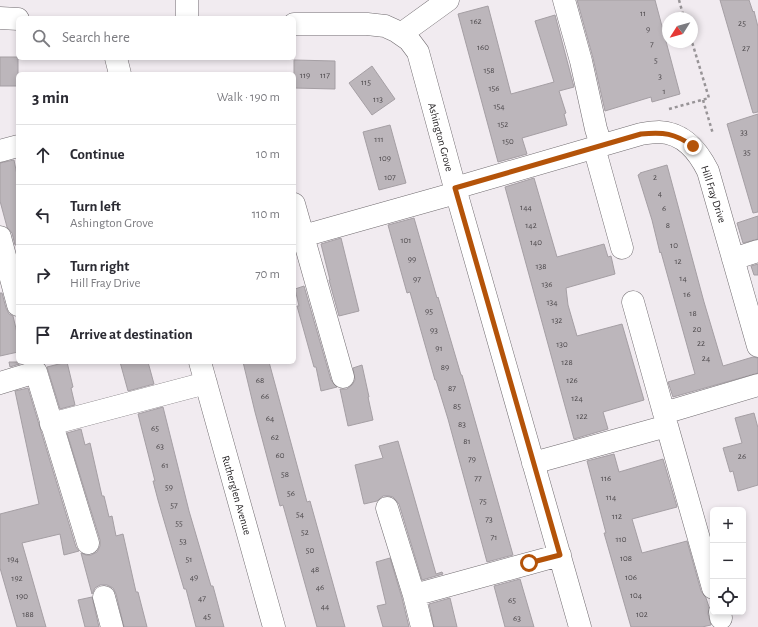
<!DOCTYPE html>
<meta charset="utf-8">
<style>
body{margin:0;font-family:"Alegreya Sans",sans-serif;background:#f2f2f3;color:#2b2b33}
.controls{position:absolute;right:12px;bottom:12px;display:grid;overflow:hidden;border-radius:6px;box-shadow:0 2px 6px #0003}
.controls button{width:36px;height:36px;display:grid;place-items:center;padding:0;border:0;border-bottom:1px solid #e1e1e2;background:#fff;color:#2b2b33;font:20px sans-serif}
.compass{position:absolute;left:662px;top:12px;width:36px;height:36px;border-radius:50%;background:#fff;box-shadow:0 2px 6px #0003;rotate:233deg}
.stop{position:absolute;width:12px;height:12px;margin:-9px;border:3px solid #b45309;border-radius:50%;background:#fff}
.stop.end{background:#b45309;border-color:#fff;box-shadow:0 1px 4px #0008}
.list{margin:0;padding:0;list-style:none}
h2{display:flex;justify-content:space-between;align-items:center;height:52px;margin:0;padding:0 16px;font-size:17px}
h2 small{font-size:13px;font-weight:400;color:#7c7c81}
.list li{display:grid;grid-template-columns:26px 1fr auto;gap:12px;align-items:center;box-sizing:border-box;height:60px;padding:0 16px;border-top:1px solid #e1e1e2}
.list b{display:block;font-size:15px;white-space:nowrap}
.list p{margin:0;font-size:13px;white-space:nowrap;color:#7c7c81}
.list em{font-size:13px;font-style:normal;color:#7c7c81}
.icon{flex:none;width:22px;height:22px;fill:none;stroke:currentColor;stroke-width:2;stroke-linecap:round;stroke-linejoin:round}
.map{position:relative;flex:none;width:758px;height:627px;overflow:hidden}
.search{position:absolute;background:#fff;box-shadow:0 2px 6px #0003;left:16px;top:16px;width:280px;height:44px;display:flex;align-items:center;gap:10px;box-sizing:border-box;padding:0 14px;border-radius:6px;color:#7c7c81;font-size:15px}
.panel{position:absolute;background:#fff;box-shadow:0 2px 6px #0003;left:16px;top:72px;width:280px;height:292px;border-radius:6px}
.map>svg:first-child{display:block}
</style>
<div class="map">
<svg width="758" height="627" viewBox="0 0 758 627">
<rect width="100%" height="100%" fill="#f1ebf0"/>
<path fill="#bcb6bb" stroke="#a59fa4" d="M577,0H655L680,94L652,102L651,97L605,111L593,58Z
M720,0H749L753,12L754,11L758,27V112L753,113Z
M488,6L511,94L554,82L535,21L555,15L574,87L559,91L566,113L564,114L567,125L522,138L527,154L498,162L458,14Z
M0,57H18V86H0Z
M294,60L335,61V89L294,88Z
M372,66L395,99L372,115L349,83Z
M758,114V212L753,213L727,124Z
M390,125L406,183L379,190L363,132Z
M14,160L18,180V245H15L12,233L7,227L0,201V163Z
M667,165L704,302L723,366L753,357L758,358V373L673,397L668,382L695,374L661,252L660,253L652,220L638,175L640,174V173Z
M534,178L557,257L604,244L608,257L611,256L615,274L566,288L568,305L577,336L622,324L644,400L603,412L608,429L574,439L505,187Z
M758,216V239L743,243L737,223Z
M414,218L437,298L438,297L461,375H462L513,555L487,562L448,419L436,380H435L410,292L407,293L388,225Z
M341,238L359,311L339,316L329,280H330L321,244Z
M758,264V275H754L751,266Z
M304,286L331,380L337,387L321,391L316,367H314L297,306H299L295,289Z
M0,293H2L6,308L9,314L13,316L18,337V352L0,356Z
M9,362H26L10,367Z
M67,362L73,387L71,388L75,405L60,409L47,367Z
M120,362H148L154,384L128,391Z
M243,362H269L307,502L310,501L345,627H317L283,505L280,506L255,412Z
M362,365L369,397H368L373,420L348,426L340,389H347L352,385L355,380L353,368Z
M28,388L76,547L79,551L64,555L60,534L22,543L46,627H17L0,568V514L39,504L15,391Z
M163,407L189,511L211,586H213L224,627H196L186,589H184L158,500L153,481H155L138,414Z
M754,413L758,428V485L738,491L733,471L730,472L723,448L742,443L735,418Z
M81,429L85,445L90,443L102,496H104L109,517L112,516L116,536L123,534L136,592H138L147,627H124L116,594L113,588L107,585H100L95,588L92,594L81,553L86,555H91L97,552L100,546V540L67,433Z
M398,441L436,574L442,572L443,574L422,580L399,504L393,497L389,496H383L377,501L364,504L355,465L383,458L379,446Z
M614,454L619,472L663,459L677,507L632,519L642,553L687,541L701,591L706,598L709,607L708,614L711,625L702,627H631L604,533H606L587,461Z
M390,558L402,598L409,627H383L377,606L386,604L376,562Z
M520,579L534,627H505L494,586Z
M92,597L99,627H85L78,600Z
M450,598L457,627H434L429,604Z"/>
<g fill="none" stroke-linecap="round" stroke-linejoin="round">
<defs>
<path id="minor" d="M564,0L581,61L596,129L601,145
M0,18L18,19
M187,18V0
M294,24H367L385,26L396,31L409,40L418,52L455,188L580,627
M401,34L448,0
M116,58L120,74
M594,147L622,248
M0,151L18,146
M455,188L641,134C647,133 653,132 659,132C684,133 698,151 708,171L758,346
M294,204L343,377
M303,236L456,193
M0,237L18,305
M733,259L758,251
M633,302L664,413L758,385
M200,362L274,627
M0,383L36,372L88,543
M51,424L206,383
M533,463L667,426L713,588
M387,508L414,595L560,555
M414,595L422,627
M104,597L112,627
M720,612L721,618"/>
</defs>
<use href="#minor" stroke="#716c70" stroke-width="23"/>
<path stroke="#989497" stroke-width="2.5" stroke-dasharray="3 3" stroke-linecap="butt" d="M679,0L684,18
M703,100L713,134
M669,109L709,98L692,42"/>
<use href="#minor" stroke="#fff" stroke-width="22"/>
</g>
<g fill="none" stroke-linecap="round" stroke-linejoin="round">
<path stroke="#b45309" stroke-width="5" d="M529,563L560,555L455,188L641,134C664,132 674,133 693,146"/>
</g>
<g text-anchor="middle" stroke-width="3" stroke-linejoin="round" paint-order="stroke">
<g font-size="9" fill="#4d494c">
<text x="643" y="16">11</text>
<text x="476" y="24">162</text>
<text x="742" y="26">25</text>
<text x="648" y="32">9</text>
<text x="652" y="47">7</text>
<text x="483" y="50">160</text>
<text x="746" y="51">27</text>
<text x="656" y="63">5</text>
<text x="489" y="73">158</text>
<text x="305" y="78">119</text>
<text x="325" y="78">117</text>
<text x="660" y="79">3</text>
<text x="366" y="85">115</text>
<text x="494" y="91">156</text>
<text x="664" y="94">1</text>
<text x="378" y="102">113</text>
<text x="499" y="109">154</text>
<text x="503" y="127">152</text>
<text x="744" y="135">33</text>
<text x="379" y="142">111</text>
<text x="508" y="144">150</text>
<text x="747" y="155">35</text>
<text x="385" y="161">109</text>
<text x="390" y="180">107</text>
<text x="655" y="180">2</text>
<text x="660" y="196">4</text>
<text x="526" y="210">144</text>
<text x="664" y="211">6</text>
<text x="531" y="228">142</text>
<text x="668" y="228">8</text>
<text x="406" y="243">101</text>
<text x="536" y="245">140</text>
<text x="674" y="248">10</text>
<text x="412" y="262">99</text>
<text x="678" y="264">12</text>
<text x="541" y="269">138</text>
<text x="683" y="281">14</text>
<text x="417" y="282">97</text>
<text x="547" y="287">136</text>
<text x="687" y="297">16</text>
<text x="552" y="305">134</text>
<text x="429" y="314">95</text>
<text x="693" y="316">18</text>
<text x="557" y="323">132</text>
<text x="697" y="332">20</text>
<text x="434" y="333">93</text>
<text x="701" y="346">22</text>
<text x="562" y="347">130</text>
<text x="439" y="351">91</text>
<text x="706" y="361">24</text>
<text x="567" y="365">128</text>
<text x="445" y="370">89</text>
<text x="260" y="383">68</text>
<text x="572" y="383">126</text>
<text x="452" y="391">87</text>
<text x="265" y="399">66</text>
<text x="577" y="401">124</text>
<text x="457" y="409">85</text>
<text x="582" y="419">122</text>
<text x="270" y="421">64</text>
<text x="462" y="427">83</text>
<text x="155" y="431">65</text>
<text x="275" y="440">62</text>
<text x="467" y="444">81</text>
<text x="160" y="449">63</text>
<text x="280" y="458">60</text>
<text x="742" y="459">26</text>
<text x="472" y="462">79</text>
<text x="165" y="468">61</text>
<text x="285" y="477">58</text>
<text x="478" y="481">77</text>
<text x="606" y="481">116</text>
<text x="169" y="490">59</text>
<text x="291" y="496">56</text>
<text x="611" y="500">114</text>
<text x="483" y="504">75</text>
<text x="174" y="508">57</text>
<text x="300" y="517">54</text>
<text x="617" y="519">112</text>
<text x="489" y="522">73</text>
<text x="179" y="526">55</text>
<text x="305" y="535">52</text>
<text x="494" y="540">71</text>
<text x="621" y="542">110</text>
<text x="183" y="544">53</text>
<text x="310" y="553">50</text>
<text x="626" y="561">108</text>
<text x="13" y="562">194</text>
<text x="189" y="562">51</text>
<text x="315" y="572">48</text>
<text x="194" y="580">49</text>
<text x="631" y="580">106</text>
<text x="17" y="581">192</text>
<text x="320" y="590">46</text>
<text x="636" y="598">104</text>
<text x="22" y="599">190</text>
<text x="202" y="601">47</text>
<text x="512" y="603">65</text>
<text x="325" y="609">44</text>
<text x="28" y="617">188</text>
<text x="642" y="617">102</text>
<text x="207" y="619">45</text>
<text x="517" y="621">63</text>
</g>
<g font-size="11" fill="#282527" stroke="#fff">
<text transform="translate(441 137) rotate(75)" y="4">Ashington Grove</text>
<text transform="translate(714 194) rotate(72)" y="4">Hill Fray Drive</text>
<text transform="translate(237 495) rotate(74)" y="4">Rutherglen Avenue</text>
</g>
</g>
</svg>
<div class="controls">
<button>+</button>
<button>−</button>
<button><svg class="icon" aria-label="locate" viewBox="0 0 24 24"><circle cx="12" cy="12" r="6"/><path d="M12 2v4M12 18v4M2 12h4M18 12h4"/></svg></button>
</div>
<svg class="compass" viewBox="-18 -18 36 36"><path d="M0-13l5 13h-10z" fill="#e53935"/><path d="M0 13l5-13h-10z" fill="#7c7c81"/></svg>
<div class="stop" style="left:529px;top:563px"></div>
<div class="stop end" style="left:693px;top:146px"></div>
<div class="search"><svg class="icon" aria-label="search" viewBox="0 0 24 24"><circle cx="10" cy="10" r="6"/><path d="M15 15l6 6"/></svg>Search here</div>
<section class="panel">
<h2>3 min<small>Walk · 190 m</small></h2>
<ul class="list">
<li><svg class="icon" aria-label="ahead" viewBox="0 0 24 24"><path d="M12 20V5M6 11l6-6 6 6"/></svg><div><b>Continue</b></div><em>10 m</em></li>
<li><svg class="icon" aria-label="left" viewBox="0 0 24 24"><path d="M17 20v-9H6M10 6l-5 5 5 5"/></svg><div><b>Turn left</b><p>Ashington Grove</p></div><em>110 m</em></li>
<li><svg class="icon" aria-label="right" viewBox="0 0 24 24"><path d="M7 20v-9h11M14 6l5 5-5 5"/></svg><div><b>Turn right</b><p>Hill Fray Drive</p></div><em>70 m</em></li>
<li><svg class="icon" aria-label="arrive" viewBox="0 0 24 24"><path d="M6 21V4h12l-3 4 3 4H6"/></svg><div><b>Arrive at destination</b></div></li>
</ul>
</section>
</div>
